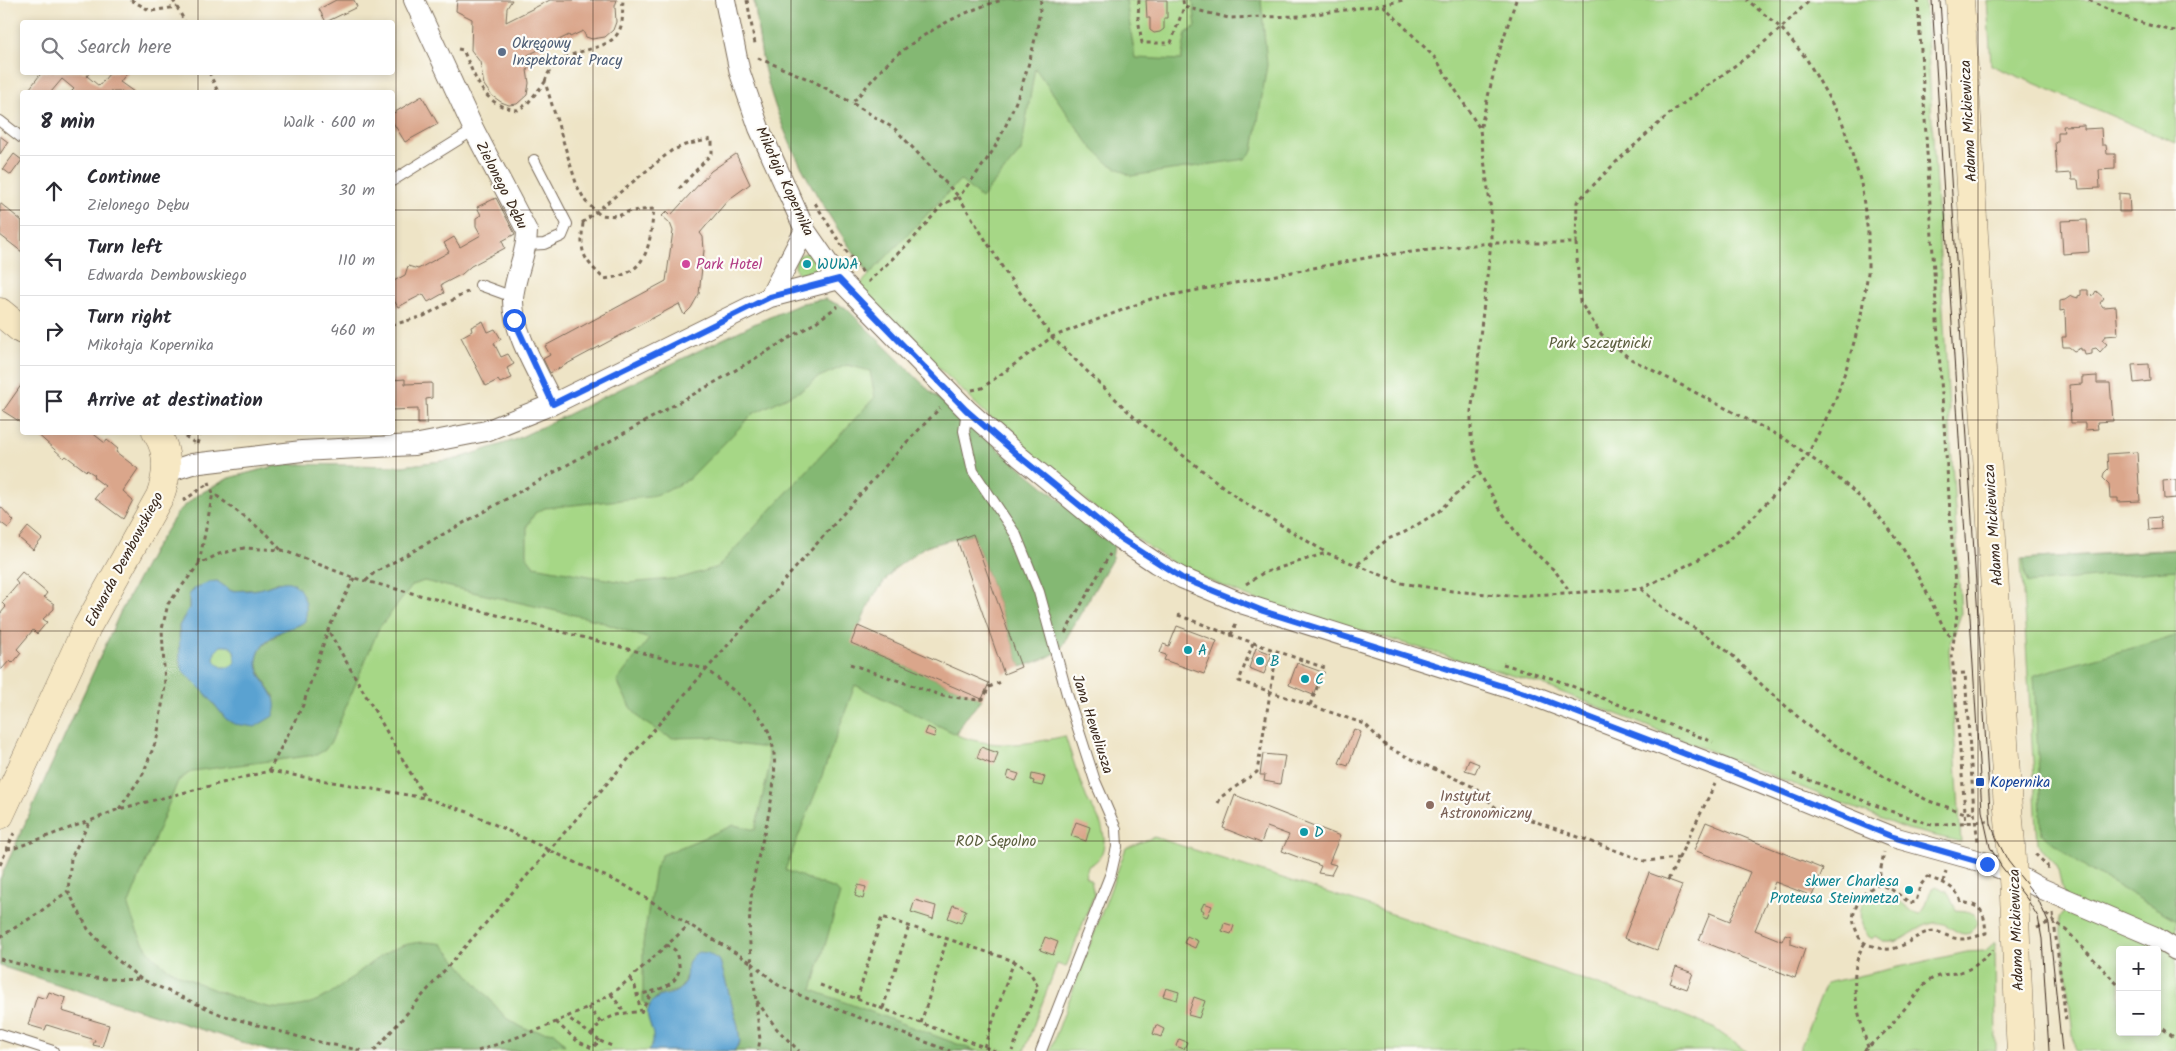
<!DOCTYPE html>
<meta charset="utf-8">
<style>
body{margin:0;font-family:Kalam,sans-serif;background:#f7f7f7;color:#2b2b33}
.controls{position:absolute;right:15px;bottom:15px;display:grid;overflow:hidden;border-radius:5px;box-shadow:0 2px 8px #0003}
.controls button{width:45px;height:45px;display:grid;place-items:center;padding:0;border:0;border-bottom:1px solid #e1e1e2;background:#fff;color:#2b2b33;font:25px sans-serif}
.stop{position:absolute;width:15px;height:15px;margin:-11px;border:4px solid #2563eb;border-radius:50%;background:#fff}
.stop.end{background:#2563eb;border-color:#fff;box-shadow:0 1px 5px #0008}
.list{margin:0;padding:0;list-style:none}
h2{display:flex;justify-content:space-between;align-items:center;height:65px;margin:0;padding:0 20px;font-size:21px}
h2 small{font-size:16px;font-weight:400;color:#7c7c81}
.list li{display:grid;grid-template-columns:32px 1fr auto;gap:15px;align-items:center;box-sizing:border-box;height:70px;padding:0 20px;border-top:1px solid #e1e1e2}
.list b{display:block;font-size:19px;white-space:nowrap}
.list p{margin:0;font-size:16px;white-space:nowrap;color:#7c7c81}
.list em{font-size:16px;font-style:normal;color:#7c7c81}
.icon{flex:none;width:28px;height:28px;fill:none;stroke:currentColor;stroke-width:2;stroke-linecap:round;stroke-linejoin:round}
.map{position:relative;flex:none;width:2176px;height:1051px;overflow:hidden}
.search{position:absolute;background:#fff;box-shadow:0 2px 8px #0003;left:20px;top:20px;width:375px;height:55px;display:flex;align-items:center;gap:12px;box-sizing:border-box;padding:0 18px;border-radius:5px;color:#7c7c81;font-size:19px}
.panel{position:absolute;background:#fff;box-shadow:0 2px 8px #0003;left:20px;top:90px;width:375px;height:345px;border-radius:5px}
.map>svg:first-child{display:block}
</style>
<div class="map">
<svg width="2176" height="1051" viewBox="0 0 2176 1051">
<rect width="100%" height="100%" fill="#fdfcf7"/>
<filter id="ink" filterUnits="userSpaceOnUse"><feTurbulence type="fractalNoise" baseFrequency=".02" numOctaves="2"/><feDisplacementMap in="SourceGraphic" scale="10" xChannelSelector="R" yChannelSelector="G"/><feConvolveMatrix kernelMatrix="1 2 1 2 8 2 1 2 1" color-interpolation-filters="sRGB"/></filter>
<filter id="wash" filterUnits="userSpaceOnUse"><feTurbulence type="fractalNoise" baseFrequency=".0096" numOctaves="4" result="noise"/><feDisplacementMap in="SourceGraphic" scale="20" xChannelSelector="R" yChannelSelector="G"/><feGaussianBlur stdDeviation="1.12" result="paint"/><feColorMatrix in="noise" values="0 0 0 0 0 0 0 0 0 0 0 0 0 0 0 0 0 1.4 0 .05"/><feComposite in="paint" operator="in"/></filter>
<g filter="url(#wash)">
<rect width="100%" height="100%" fill="#eee4c6"/>
<path fill="#a6d786" stroke="#708052" fill-rule="evenodd" d="M754,0H1925L1961,614L1949,649L1961,842L1907,829L1538,683L1251,598L1180,568L1105,517L1005,432L857,288L869,275C827,215 786,151 767,79C760,54 758,26 754,0Z
M1987,0H2176V143L1991,65Z
M795 265a12 12 0 1 1 24 0a12 12 0 1 1-24 0Z
M825,299L846,308L922,384L995,446L1112,559L1067,637C1062,656 1037,661 1021,667L973,534L924,547L893,570L872,598L852,642L982,699L964,720L957,735C995,749 1026,745 1065,736C1072,757 1079,779 1087,799C1091,806 1096,813 1099,820C1107,836 1107,859 1088,866L1085,876L1091,881L1094,895L1066,967L1057,964L1024,1051H270L0,966V879L120,613L153,551L178,512L196,496L229,478L283,464L402,466L457,459L515,440L756,323L803,303Z
M2176,549V1051H2075L2059,917L2067,910L2057,865L2038,845L2021,559ZM2120,950H2157V1032H2120Z
M1154,837L1354,901L1660,1006L1712,1027L1746,1051H1050L1126,848Z
M1936,886L1947,891L1956,910L1966,911L1974,914L1977,923L1970,933C1956,938 1950,921 1934,923C1919,925 1909,938 1894,942V941H1883L1875,936L1872,939C1857,926 1855,903 1874,893L1876,895L1887,893L1891,894L1913,912L1919,914C1930,908 1925,892 1936,886Z
M1995,942L1996,1051H1799L1826,983L1967,952L1985,951Z"/>
<path fill="#84b873" stroke="#607148" fill-rule="evenodd" d="M754,0H1126L1135,58L1181,60L1186,33L1196,27L1193,0H1261L1267,65L1253,151L1245,159L1131,176L1108,163L1091,147L1035,68L1021,151L981,198L960,180L869,275C827,215 786,151 767,79C760,54 758,26 754,0Z
M825,299L846,308L938,399L1114,545L1112,559L1067,637C1062,656 1037,661 1021,667L973,534L924,547L893,570L872,598L852,643L982,699L964,720L956,734L855,685L819,784L785,870L837,890L840,894L812,990L976,1051H734L740,1042L738,1026L720,961L685,977C681,997 671,988 657,997C654,999 651,1004 649,1007L643,1002V944L655,868L662,855L734,825L755,830L769,768L767,748L735,744L715,737L673,738L663,734L641,720L630,707L617,681L649,639L596,620L424,581L413,585L379,628L332,740L325,750L316,755L192,771L178,781L128,906C136,929 142,948 162,964C178,978 253,1006 274,1008C283,1009 296,1007 304,1005C355,992 379,931 442,944L506,1018L525,1029L556,1033L565,1045L553,1044L545,1051H270L0,966V879L120,613L153,551L178,512L196,496L229,478L283,464L402,466L457,459L515,440L756,323L803,303ZM847,365L870,371L875,397L718,567L681,578L628,583L534,566L527,557V526L535,513L545,508L648,497L667,491L689,479L754,413L802,390L819,377ZM217,581L231,591L261,589L279,582L305,621C298,627 291,627 284,630C279,632 275,637 271,639C245,658 262,676 275,697L226,719L206,694L182,670L180,662L179,626L189,608V595L194,589Z
M2176,550V570L2027,583L2023,559Z
M2176,636V920L2081,865L2042,834L2034,675Z"/>
<path fill="#5aa2d1" stroke="#4a6678" fill-rule="evenodd" d="M217,581L231,591C241,590 253,591 263,588C282,582 294,574 304,598C307,606 307,612 305,621C298,627 291,627 284,630C271,636 257,647 257,662C257,683 283,693 273,716L255,727L234,724L226,719L206,694L182,670L180,662L179,626L189,608V595L194,589L209,582ZM221,646H230L234,651L235,662L230,667H222L214,660L215,652Z
M698,952L708,953L720,961L738,1026L740,1042L734,1051H648C662,1034 642,1021 649,1007C657,991 672,998 681,988C691,977 681,963 698,952Z"/>
<g id="blocks">
<path fill="#daa68b" d="M336,0H354L357,7L326,22L319,9Z
M457,0H512L507,8L506,22L550,0H617L615,6L616,22L613,30L605,37L592,39L586,37L583,31L570,37L569,35L528,55L535,60L527,70L529,83L527,95L517,104L509,105L501,102L491,95L484,85L480,62L471,50L472,19L456,11Z
M1146,0H1167V18H1164V29L1160,32L1154,33L1150,30V18H1147Z
M42,72H90L87,76L99,86L109,74L106,72H128L120,82L134,92H71L74,89L62,79L51,92H27Z
M422,96L438,124L405,142L392,121V114Z
M2084,125V129L2101,128L2102,145H2106L2107,154H2115V169L2099,170L2100,188L2079,189L2078,180H2072L2071,173L2057,174L2055,142H2058V132H2064L2063,126Z
M0,136L8,142L0,154Z
M14,154L22,160L11,175L3,169Z
M736,154L750,184L728,200L700,233L703,237L704,250L699,294L691,308L684,315L679,304L550,373L543,359L550,355L545,346L666,281L673,231L670,223L662,216L667,211L671,215L711,171Z
M2119,193L2129,194L2130,212H2119Z
M496,198L515,234L502,241L505,248L471,266L462,274L441,285L444,293L428,302L423,294L398,307L392,297V282L405,275L408,266L418,269L449,252L444,243L454,237L460,247L481,235L476,226V218L481,215L477,207Z
M0,203L22,221V252L0,235Z
M2087,220L2089,252L2063,254L2061,221Z
M2081,290H2088V295L2093,296L2096,291L2104,298L2100,303L2103,307L2116,306L2118,335L2105,336L2102,340L2107,344L2100,352L2096,348L2092,349V354L2085,355L2084,350H2081V348L2074,351L2069,347H2063L2062,337H2066L2065,310L2060,311V301L2065,300L2071,296L2078,298V296L2081,295Z
M483,321L488,332L495,329L501,339L494,343L501,357L508,354L514,364L507,368L512,378L500,383L498,380L486,386L461,337L472,331L471,327Z
M2149,364L2150,381L2134,383L2132,365Z
M2097,376V383H2110L2113,421L2097,422L2098,429L2085,430V423H2071L2069,385L2082,384V377Z
M405,379V384L432,383V398L426,399L427,424H418V409L392,410V380Z
M22,384V423L3,411Z
M35,432H91L105,443L107,440L118,449L116,452L138,469L123,491L133,500L123,519L95,498L105,486L93,477L95,475L87,470L86,471L66,456L64,458Z
M2137,452L2140,501L2118,502V498H2110L2109,484L2103,478L2104,473L2108,469L2107,454Z
M2176,480V498L2164,499L2163,481Z
M0,506L14,521L8,528L0,522Z
M2160,517L2161,529L2149,530L2148,518Z
M28,527L42,539L33,550L19,538Z
M973,534L1021,667L1004,674L957,540Z
M22,572L47,593L44,597L54,604V609L43,619L47,622L37,634L33,630L17,649L21,653L13,663L10,660L1,670L0,614L6,607L2,603L18,584L15,580Z
M858,626L989,683L982,699L851,643Z
M1177,626L1217,641L1204,674L1164,660L1166,655L1160,653L1163,644L1169,646Z
M1256,648L1272,654L1264,674L1249,668Z
M1297,663L1322,672L1313,695L1289,685Z
M928,727L936,731L934,737L925,734Z
M1354,729L1361,732L1348,766L1339,763Z
M981,747L998,753L994,765L977,758Z
M1263,754L1285,756L1280,784L1264,781L1265,775H1260Z
M1469,760L1479,764L1475,773L1465,770Z
M1009,771L1019,774L1016,781L1007,778Z
M1032,774L1045,777L1042,786L1033,784L1034,781L1031,780Z
M1235,795L1340,836L1329,863L1336,865L1331,875L1318,873L1321,866L1282,851L1289,835L1267,827L1261,843L1223,828Z
M1076,822L1090,827L1086,841L1071,836Z
M1706,822L1823,869L1812,896L1775,882L1755,930L1782,941L1785,934L1791,936V944L1805,949L1795,978L1699,940L1710,913L1730,921L1750,872L1694,850Z
M1649,873L1682,885L1657,950L1624,938Z
M858,885L866,887L863,899L855,896Z
M915,900L936,906L933,919L911,912Z
M1204,903L1212,906L1207,917L1202,915L1204,911L1201,909Z
M953,905L966,910L961,923L948,918Z
M1224,923L1234,926L1231,934L1222,931Z
M1187,936L1198,941L1195,948L1184,943Z
M1045,937L1058,942L1053,955L1040,950Z
M1676,967L1693,973L1687,989L1670,983Z
M1166,988L1179,992L1177,1000L1163,996Z
M49,992L66,998L62,1011L109,1025L102,1047L93,1045L95,1040L47,1025L45,1030L28,1025L37,996L46,999Z
M1194,997L1205,1001L1199,1018L1188,1015Z
M1156,1025L1164,1029L1161,1037L1153,1034Z
M1179,1039L1187,1042L1184,1049L1176,1046Z"/>
</g>
</g>
<g filter="url(#ink)">
<use href="#blocks" fill-opacity="0" stroke="#7a6b59" stroke-width="1"/>
<g fill="none" stroke-linecap="round" stroke-linejoin="round">
<defs>
<path id="lane" d="M0,121L22,138
M392,181L474,130
M527,245L544,244L562,236L567,224L534,160
M480,285L513,297
M967,410L964,431L973,471L1016,535L1039,592L1067,694L1095,781L1116,829L1117,847L1111,873L1041,1051
M0,1034L53,1051"/>
<path id="street" d="M414,0L474,130L527,231C527,255 514,276 513,299C512,332 539,374 553,404
M725,0L740,73L759,128L805,230L839,279L967,410L1020,457L1120,539L1156,563L1182,578L1244,604L1531,695L1723,768L1893,837L1983,862L2015,874L2038,887L2153,936L2176,950
M770,297L805,230
M167,472L192,464L302,451L414,445L486,431L553,404L770,297L839,279"/>
<path id="secondary" d="M1960,0L2008,809C2016,890 2016,970 2021,1051
M0,312L22,330
M0,815L87,627L160,496C168,474 170,452 156,432"/>
</defs>
<use href="#lane" stroke="#7a6b59" stroke-width="12"/>
<use href="#street" stroke="#7a6b59" stroke-width="22"/>
<use href="#secondary" stroke="#7a6b59" stroke-width="29"/>
<path stroke="#7a6b59" stroke-width="3" stroke-dasharray="4 4" stroke-linecap="butt" d="M131,0L151,11L177,7
M173,0L185,22
M747,0L755,44
M1041,0C1037,46 1019,102 997,143C987,162 971,180 959,197L1006,273L1052,337L1134,417L1240,500L1327,553L1401,583L1452,591L1510,596L1641,589L1701,558L1728,540L1755,515L1787,481L1808,454L1835,401L1848,363L1860,321L1868,273V233L1861,183L1842,121L1806,58L1781,28L1747,0
M1139,0L1138,18L1142,43H1171L1184,7
M1183,0L1184,7L1229,18L1300,16L1382,5L1403,0
M1516,0L1498,55L1480,130L1491,211V243L1479,345L1478,370L1471,411V436L1479,472L1498,506L1521,540L1555,571L1571,593
M1918,0L1937,322L1957,614L1952,654L1966,823
M2089,0C2116,15 2145,26 2176,31
M1383,5L1436,59L1480,129
M458,49L463,50C476,78 482,106 518,110L527,104L545,82L577,186L586,202L600,215L618,216L630,211L654,209C649,247 649,274 604,279C582,257 580,254 583,223
M758,58L813,81L852,103
M209,72L218,92
M545,82C555,43 607,57 619,31C624,22 622,10 623,0
M815,203L840,243L864,274
M582,223L671,151L685,145L712,139V153L678,190
M1576,243L1580,302L1601,334L1629,358L1785,439C1818,462 1861,493 1886,525C1912,557 1928,596 1946,632L1953,638
M868,282L913,239L943,204L959,197L895,129L852,103C865,89 877,73 891,60C922,33 963,11 1002,0
M392,325L424,316L469,291
M972,390L982,388L1052,337L1151,299L1376,256L1491,243H1576L1577,202L1615,163L1669,114L1748,56L1781,28L1810,0
M185,436L196,444
M197,444L201,432
M209,482L213,493L268,535L281,550
M183,501L209,483
M199,563L213,493
M1358,564L1388,539L1405,532L1438,512L1479,472
M354,578L328,630L303,705L269,771L119,809L90,821L71,858L68,891L88,929L115,958L141,979L222,1015L310,1040L363,1051
M366,581L374,573L719,380L813,324L838,306
M1246,584L1263,573L1326,553
M1641,589L1668,612L1707,636L1731,654L1763,686L1815,732L1897,785L1929,801L1965,813L1974,812
M1178,615L1231,635L1325,668L1310,705
M1065,633L1110,554
M1231,635L1237,621
M1253,643L1239,681L1365,724L1388,748L1476,788L1495,807L1645,861L1679,858
M850,664L943,696L979,700L983,699L989,687L1001,682
M1503,664L1554,679L1713,742
M1953,674L1965,673L1974,812L1978,841
M269,771L425,798
M1793,774L1896,813L1932,825L1988,821
M1218,803L1221,797L1257,772L1277,651
M119,809L143,774L157,738L165,686L162,629L168,604L199,564L219,554L244,548L282,550L354,578L705,669C725,684 748,699 762,720C792,761 760,837 753,883C749,910 748,937 752,963L626,886L468,812L425,798L328,630
M7,849L15,848L89,821
M2035,854L2047,865L2048,870
M0,865L14,833
M1927,877C1942,882 1956,886 1961,902C1983,906 1984,911 1986,933C1972,938 1962,942 1948,936C1944,935 1939,931 1934,931C1912,932 1902,958 1873,946C1866,944 1861,942 1858,935C1855,927 1852,921 1854,913C1858,899 1865,891 1878,884L1891,889L1910,903L1916,902L1920,886Z
M1668,880L1715,784
M1943,882L1946,871
M1878,884L1884,852
M2053,913L2066,1021
M2046,914L2068,932L2120,987
M2037,928L2055,920
M0,937L37,914L68,891
M1865,943C1844,973 1860,1019 1869,1051
M0,959C45,971 94,982 140,979
M752,963L778,985L806,998L950,1051
M752,963L760,1040L758,1051
M630,979L635,986L641,1012
M820,985L995,1051
M611,994L625,1013
M636,995C651,992 676,988 679,970C680,964 677,956 675,950L667,945
M857,999L882,917L1014,961L1030,972L1038,987L1012,1051
M757,1001L777,1029L799,1051
M588,1007L601,1023
M883,1008L909,926
M556,1022L577,1041L592,1048L600,1041L567,1017
M921,1023L947,939
M2157,1024L2176,1039
M592,1035C600,1016 623,1012 641,1012L652,992
M600,1041L612,1046
M984,1047L1014,961
M374,1051C551,849 726,645 905,444L940,408
M478,1051L543,1028L588,1007L616,991L689,925
M1864,1051L1887,1030L1927,982C1939,973 1951,975 1964,971C1976,967 1984,958 1993,950"/>
<use href="#lane" stroke="#fff" stroke-width="10"/>
<use href="#street" stroke="#fff" stroke-width="20"/>
<use href="#secondary" stroke="#f7e8c3" stroke-width="28"/>
<path stroke="#3b2a1e" stroke-width="1" d="M1932,0L1982,811L1990,847L2001,866L2027,899L2038,917L2042,939L2049,1051
M1940,0L1990,811L1991,824L1998,842L2008,861L2038,899L2049,924L2062,1051"/>
</g>
</g>
<g fill="none" stroke-linecap="round" stroke-linejoin="round" filter="url(#ink)">
<path stroke="#2563eb" stroke-width="6" d="M514,320L553,404L770,297L839,279L966,410L1020,457L1120,538L1182,578L1263,611L1531,695L1748,778L1893,837L1987,864"/>
</g>
<path fill="none" stroke="#3b2a1e" stroke-width="1" stroke-opacity="0.55" d="M198,0V22M396,0V1051M593,0V1051M791,0V1051M989,0V1051M1187,0V1051M1385,0V1051M1583,0V1051M1780,0V1051M1978,0V1051M198,72V92M0,210H22M392,210H2176M0,420H22M392,420H2176M198,432V1051M0,631H2176M0,841H2176"/>
<circle fill="#5c6f8a" stroke="#fdfcf7" stroke-width="2" cx="502" cy="52" r="5"/>
<circle fill="#d1479c" stroke="#fdfcf7" stroke-width="2" cx="686" cy="264" r="5"/>
<g fill="#0f9aa8" stroke="#fdfcf7" stroke-width="2">
<circle cx="807" cy="264" r="5"/>
<circle cx="1188" cy="650" r="5"/>
<circle cx="1260" cy="661" r="5"/>
<circle cx="1305" cy="679" r="5"/>
<circle cx="1304" cy="832" r="5"/>
<circle cx="1909" cy="890" r="5"/>
</g>
<rect fill="#1a4fb4" stroke="#fdfcf7" stroke-width="2" x="1975" y="777" width="10" height="10" rx="2.5"/>
<circle fill="#8d6e63" stroke="#fdfcf7" stroke-width="2" cx="1430" cy="805" r="5"/>
<g text-anchor="middle" stroke-width="4.5" stroke-linejoin="round" paint-order="stroke">
<g font-size="15" fill="#4e5e75" stroke="#fdfcf7" text-anchor="start">
<text x="512" y="48">Okręgowy<tspan x="512" dy="17">Inspektorat Pracy</tspan></text>
</g>
<g font-size="15" fill="#3b2a1e" stroke="#fdfcf7">
<text transform="translate(1968 121) rotate(-93)" y="5">Adama Mickiewicza</text>
<text transform="translate(785 181) rotate(65)" y="5">Mikołaja Kopernika</text>
<text transform="translate(502 185) rotate(63)" y="5">Zielonego Dębu</text>
<text transform="translate(1993 525) rotate(-94)" y="5">Adama Mickiewicza</text>
<text transform="translate(124 559) rotate(-62)" y="5">Edwarda Dembowskiego</text>
<text transform="translate(1093 724) rotate(72)" y="5">Jana Heweliusza</text>
<text transform="translate(2016 930) rotate(-92)" y="5">Adama Mickiewicza</text>
</g>
<g font-size="15" fill="#b23c85" stroke="#fdfcf7" text-anchor="start">
<text x="696" y="269">Park Hotel</text>
</g>
<g font-size="15" fill="#0d838f" stroke="#fdfcf7" text-anchor="start">
<text x="817" y="269">WUWA</text>
<text x="1198" y="655">A</text>
<text x="1270" y="666">B</text>
<text x="1315" y="684">C</text>
<text x="1314" y="837">D</text>
<text x="1899" y="886" text-anchor="end">skwer Charlesa<tspan x="1899" dy="17">Proteusa Steinmetza</tspan></text>
</g>
<g font-size="15" fill="#5b5e3d" stroke="#fdfcf7">
<text x="1600" y="348">Park Szczytnicki</text>
<text x="996" y="846">ROD Sępolno</text>
</g>
<g font-size="15" fill="#164399" stroke="#fdfcf7" text-anchor="start">
<text x="1990" y="787">Kopernika</text>
</g>
<g font-size="15" fill="#785e54" stroke="#fdfcf7" text-anchor="start">
<text x="1440" y="801">Instytut<tspan x="1440" dy="17">Astronomiczny</tspan></text>
</g>
</g>
</svg>
<div class="controls">
<button>+</button>
<button>−</button>
</div>
<div class="stop" style="left:514px;top:320px"></div>
<div class="stop end" style="left:1987px;top:864px"></div>
<div class="search"><svg class="icon" aria-label="search" viewBox="0 0 24 24"><circle cx="10" cy="10" r="6"/><path d="M15 15l6 6"/></svg>Search here</div>
<section class="panel">
<h2>8 min<small>Walk · 600 m</small></h2>
<ul class="list">
<li><svg class="icon" aria-label="ahead" viewBox="0 0 24 24"><path d="M12 20V5M6 11l6-6 6 6"/></svg><div><b>Continue</b><p>Zielonego Dębu</p></div><em>30 m</em></li>
<li><svg class="icon" aria-label="left" viewBox="0 0 24 24"><path d="M17 20v-9H6M10 6l-5 5 5 5"/></svg><div><b>Turn left</b><p>Edwarda Dembowskiego</p></div><em>110 m</em></li>
<li><svg class="icon" aria-label="right" viewBox="0 0 24 24"><path d="M7 20v-9h11M14 6l5 5-5 5"/></svg><div><b>Turn right</b><p>Mikołaja Kopernika</p></div><em>460 m</em></li>
<li><svg class="icon" aria-label="arrive" viewBox="0 0 24 24"><path d="M6 21V4h12l-3 4 3 4H6"/></svg><div><b>Arrive at destination</b></div></li>
</ul>
</section>
</div>
